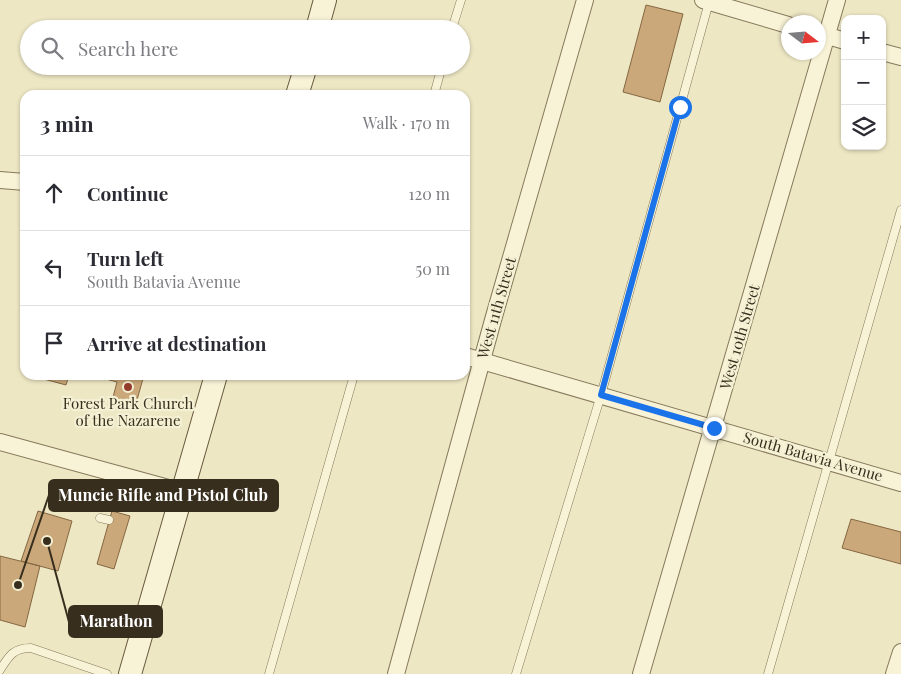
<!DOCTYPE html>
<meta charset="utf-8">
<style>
body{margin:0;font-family:"Playfair Display",serif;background:#f2f2f3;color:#2b2b33}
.controls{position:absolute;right:15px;top:15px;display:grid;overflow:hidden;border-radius:10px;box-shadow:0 1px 4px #0004}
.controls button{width:45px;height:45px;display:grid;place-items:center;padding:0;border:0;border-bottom:1px solid #e1e1e2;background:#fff;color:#2b2b33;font:25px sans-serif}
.compass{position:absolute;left:781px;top:15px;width:45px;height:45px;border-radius:50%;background:#fff;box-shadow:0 1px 4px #0004;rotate:106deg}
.stop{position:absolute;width:15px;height:15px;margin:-11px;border:4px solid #1a73e8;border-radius:50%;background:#fff}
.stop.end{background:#1a73e8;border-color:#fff;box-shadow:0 1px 5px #0008}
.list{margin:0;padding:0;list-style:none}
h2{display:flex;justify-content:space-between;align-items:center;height:65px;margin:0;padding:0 20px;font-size:21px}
h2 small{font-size:16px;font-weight:400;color:#7c7c81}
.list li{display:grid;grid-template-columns:32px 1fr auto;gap:15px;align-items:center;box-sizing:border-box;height:75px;padding:0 20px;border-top:1px solid #e1e1e2}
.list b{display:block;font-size:19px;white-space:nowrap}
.list p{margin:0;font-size:16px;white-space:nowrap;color:#7c7c81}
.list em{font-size:16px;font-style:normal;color:#7c7c81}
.icon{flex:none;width:28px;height:28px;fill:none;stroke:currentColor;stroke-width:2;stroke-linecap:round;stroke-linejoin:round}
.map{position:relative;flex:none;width:901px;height:674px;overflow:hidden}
.search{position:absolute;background:#fff;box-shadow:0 1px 4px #0004;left:20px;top:20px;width:450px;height:55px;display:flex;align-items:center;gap:12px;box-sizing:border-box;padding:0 18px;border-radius:28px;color:#7c7c81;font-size:19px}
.panel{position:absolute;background:#fff;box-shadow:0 1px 4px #0004;left:20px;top:90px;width:450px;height:290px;border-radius:15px}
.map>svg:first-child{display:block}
</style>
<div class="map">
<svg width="901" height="674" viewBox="0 0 901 674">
<rect width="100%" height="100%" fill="#ede7c4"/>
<path fill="#caa87a" stroke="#856741" d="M646,5L683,14L660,102L623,92Z
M40,375H69L66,385L40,378Z
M91,375H144L135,407L112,401L117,382Z
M38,511L72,521L58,571L21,561Z
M112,511L130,516L114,569L97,564Z
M851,519L901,532V564L842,548Z
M0,556L40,566L25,627L0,620Z"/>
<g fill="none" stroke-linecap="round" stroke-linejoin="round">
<defs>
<path id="service" d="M452,29L461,0
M434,95L442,66
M100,518L109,520
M0,670C9,656 13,648 31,648L107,674
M269,674L354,375
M516,674L601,395L709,2
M768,674L901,210"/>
<path id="minor" d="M703,0L788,25
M818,33L845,41
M882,52L901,57
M0,180L25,182
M465,356L901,483
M0,442L183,492
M396,674L493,320L585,0
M641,674L837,0
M894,674L901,652"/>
<path id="secondary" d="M317,29L325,0
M297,95L306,66
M130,674L216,375"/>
</defs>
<use href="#service" stroke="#87795b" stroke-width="9"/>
<use href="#minor" stroke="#87795b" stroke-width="18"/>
<use href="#secondary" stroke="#695a3e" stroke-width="24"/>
<use href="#service" stroke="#f8f3d7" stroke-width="8"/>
<use href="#minor" stroke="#f8f3d7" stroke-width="16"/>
<use href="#secondary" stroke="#f8f3d7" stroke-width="22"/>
</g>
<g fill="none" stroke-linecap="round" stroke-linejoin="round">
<path stroke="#1a73e8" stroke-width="6" d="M680,107L601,395L714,428"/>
</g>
<circle fill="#943c2c" stroke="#f4f0d3" stroke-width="2" cx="128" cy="387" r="5"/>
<g text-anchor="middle" stroke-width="4.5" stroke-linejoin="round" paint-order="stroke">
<g font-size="15" fill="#372e1e" stroke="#f4f0d3">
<text transform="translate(497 308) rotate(-74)" y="5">West 11th Street</text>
<text transform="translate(740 337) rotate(-74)" y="5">West 10th Street</text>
<text transform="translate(813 457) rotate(16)" y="5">South Batavia Avenue</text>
</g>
<g font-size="15" fill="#372e1e" stroke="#f4f0d3">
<text x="128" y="409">Forest Park Church<tspan x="128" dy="17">of the Nazarene</tspan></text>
</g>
</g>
<path fill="none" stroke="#372e1e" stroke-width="2" d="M18 585L49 495M47 541L69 622"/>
<g fill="#372e1e" stroke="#f4f0d3" stroke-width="2">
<circle cx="18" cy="585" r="5"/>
<circle cx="47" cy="541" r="5"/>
</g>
<g fill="#372e1e" stroke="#372e1e" stroke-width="2">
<rect x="49" y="480" width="229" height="31" rx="5"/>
<rect x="69" y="606" width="93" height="31" rx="5"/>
</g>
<g font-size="16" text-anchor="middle" font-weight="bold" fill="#fff">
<text x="163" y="501">Muncie Rifle and Pistol Club</text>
<text x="116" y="627">Marathon</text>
</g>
</svg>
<div class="controls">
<button>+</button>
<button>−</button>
<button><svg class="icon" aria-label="layers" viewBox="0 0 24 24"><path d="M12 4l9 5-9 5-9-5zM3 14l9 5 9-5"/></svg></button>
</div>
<svg class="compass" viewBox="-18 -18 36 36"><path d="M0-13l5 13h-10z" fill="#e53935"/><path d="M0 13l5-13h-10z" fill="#7c7c81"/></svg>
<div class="stop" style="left:680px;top:107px"></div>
<div class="stop end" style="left:714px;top:428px"></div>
<div class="search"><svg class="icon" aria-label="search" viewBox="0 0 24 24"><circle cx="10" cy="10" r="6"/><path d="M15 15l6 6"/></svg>Search here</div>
<section class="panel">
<h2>3 min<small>Walk · 170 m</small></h2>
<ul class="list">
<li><svg class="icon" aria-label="ahead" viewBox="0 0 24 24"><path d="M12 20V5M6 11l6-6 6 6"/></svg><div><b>Continue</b></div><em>120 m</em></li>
<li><svg class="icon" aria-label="left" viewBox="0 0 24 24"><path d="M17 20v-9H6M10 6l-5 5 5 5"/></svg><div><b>Turn left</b><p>South Batavia Avenue</p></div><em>50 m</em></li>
<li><svg class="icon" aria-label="arrive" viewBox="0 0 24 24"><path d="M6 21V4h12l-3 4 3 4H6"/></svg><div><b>Arrive at destination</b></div></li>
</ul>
</section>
</div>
